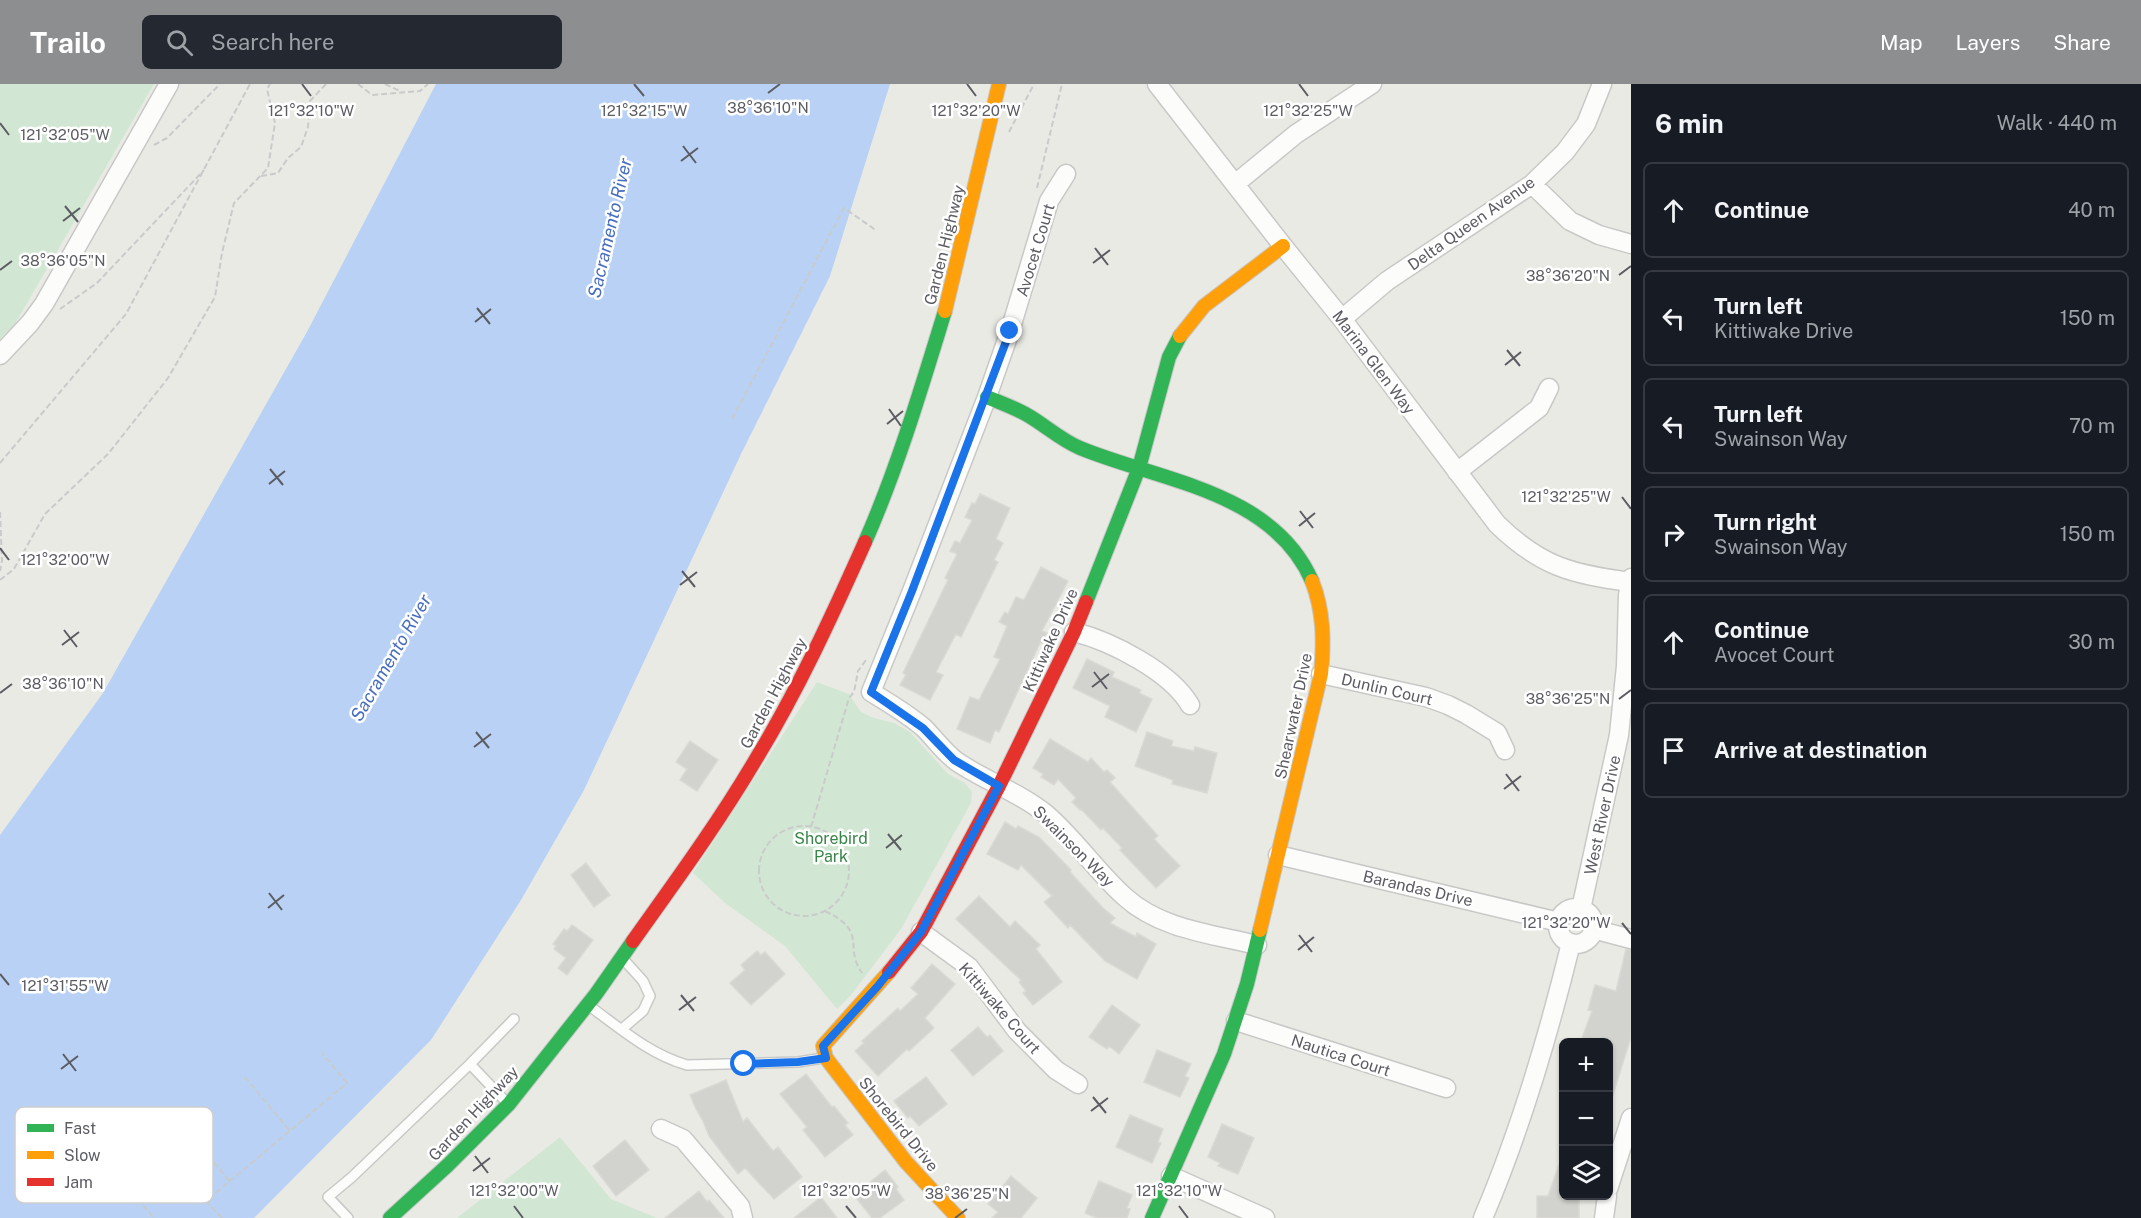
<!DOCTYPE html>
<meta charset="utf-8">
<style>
body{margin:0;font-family:"Public Sans",sans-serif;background:#242831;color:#f1f3f6}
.controls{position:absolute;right:18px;bottom:18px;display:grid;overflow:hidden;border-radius:9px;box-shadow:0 2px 4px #0004}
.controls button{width:54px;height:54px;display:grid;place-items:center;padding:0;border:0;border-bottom:2px solid #363941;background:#171b24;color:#f1f3f6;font:30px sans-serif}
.stop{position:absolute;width:18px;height:18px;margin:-14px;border:4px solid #1a73e8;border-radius:50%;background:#fff}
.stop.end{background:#1a73e8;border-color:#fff;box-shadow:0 2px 6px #0008}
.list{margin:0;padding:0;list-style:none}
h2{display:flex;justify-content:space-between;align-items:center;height:78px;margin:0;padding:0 24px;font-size:26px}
h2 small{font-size:20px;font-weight:400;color:#9ea1a6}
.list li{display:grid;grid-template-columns:39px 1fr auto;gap:18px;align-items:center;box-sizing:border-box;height:96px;margin:0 12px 12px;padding:0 12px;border:2px solid #363941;border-radius:9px}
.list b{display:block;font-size:22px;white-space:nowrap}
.list p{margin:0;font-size:20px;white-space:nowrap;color:#9ea1a6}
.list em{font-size:20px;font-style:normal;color:#9ea1a6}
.icon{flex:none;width:33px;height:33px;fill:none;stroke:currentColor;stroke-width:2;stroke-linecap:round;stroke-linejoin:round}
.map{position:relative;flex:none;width:1631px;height:1134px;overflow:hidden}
header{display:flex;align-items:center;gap:36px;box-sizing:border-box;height:84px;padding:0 30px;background:#8d8e90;color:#fff}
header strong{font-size:28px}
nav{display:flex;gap:33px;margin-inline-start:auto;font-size:21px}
.search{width:420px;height:54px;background:#242831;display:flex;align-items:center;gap:15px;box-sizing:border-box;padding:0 21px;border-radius:9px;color:#9ea1a6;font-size:22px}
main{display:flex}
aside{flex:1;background:#171b24}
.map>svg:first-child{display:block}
</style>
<header>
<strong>Trailo</strong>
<div class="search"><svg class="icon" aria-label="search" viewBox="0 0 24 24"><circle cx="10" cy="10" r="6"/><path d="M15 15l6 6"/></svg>Search here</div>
<nav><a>Map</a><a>Layers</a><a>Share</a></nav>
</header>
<main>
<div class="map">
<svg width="1631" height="1134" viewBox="0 0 1631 1134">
<rect width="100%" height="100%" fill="#eaeae5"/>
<path fill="#d2e7d3" d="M0,0H154L15,240L0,255Z
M817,598L849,610L861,628L874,634L894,639L910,648L948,690L965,699L972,708L971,719L901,845L851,911L837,925L785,862L725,819L693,789Z
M560,1053L611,1115L657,1134H457Z"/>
<path fill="#b8d1f5" d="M436,0H890L830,192L741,370L584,706L521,816L431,956L254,1134H0V751L103,609L308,246Z"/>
<path fill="#d2d2cf" stroke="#dad9d4" stroke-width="1.5" d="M980,410L1010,424L996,455L1003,459L994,476L998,478L961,553L956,550L936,588L943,591L930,616L900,601L906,591L903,589L948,496L945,494L957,470L950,467L955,457L960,459L972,436L965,433L972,419L975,420Z
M1041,483L1068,497L1042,547L1047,549L1042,559H1040L999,648L995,646L990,659L957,645L970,613L979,616L1000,575L994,573L1007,542L999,538L1005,528L1008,530L1016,513L1024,516Z
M1087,575L1114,588L1112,593L1141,606L1139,609L1152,615L1136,648L1105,633L1110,622L1073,604Z
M1147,648L1173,657L1171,662L1194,667L1195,663L1217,669L1207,709L1172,700L1173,696L1135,682Z
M1050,655L1088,678L1091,674L1104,688L1107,686L1115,694L1110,698L1158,752L1154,755L1180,782L1156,804L1120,766L1122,764L1103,744L1101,746L1081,725L1080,726L1072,718L1076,714L1058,695L1054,701L1041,693L1043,690L1033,684Z
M690,657L718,676L697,707L680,696L687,685L676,678Z
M1005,738L1016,745L1018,742L1039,753L1071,786L1070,788L1103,824L1115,834L1110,839L1136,853L1137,849L1156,860L1137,895L1105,877L1070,841L1068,844L1044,818L1052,812L1021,781L1018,786L987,770Z
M586,779L610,811L594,823L571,791Z
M979,812L1010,843L1015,837L1040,861L1036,865L1062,898L1033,921L1023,909L1026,907L1019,898L1021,896L956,835Z
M572,841L593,856L567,891L558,884L566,874L554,865L556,862L553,860L564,845L567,847Z
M1626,865L1631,866V953L1612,1014H1608V958H1594L1582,954L1592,927L1588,926L1595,901L1616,907Z
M757,867L761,871L765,868L785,890L751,921L730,899L745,886L741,881Z
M932,880L955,900L925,934L934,944L909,967L907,965L878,992L855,967L864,959L862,957L898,924L900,927L918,910L911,904Z
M1112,921L1140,941L1119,970L1109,962L1107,965L1089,953Z
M978,943L987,953L990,951L1003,967L973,992L951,966Z
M1157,966L1191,980L1185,992L1189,994L1180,1013L1144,998Z
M806,990L832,1023L834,1022L848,1039L845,1041L853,1051L825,1073L803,1046L807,1043L780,1010Z
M926,993L947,1020L919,1042L910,1032L908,1034L894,1017Z
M726,996L743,1038L747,1034L773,1067L778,1063L802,1093L774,1115L745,1084L738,1090L709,1052L703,1037L696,1025L690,1011Z
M1130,1031L1163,1045L1158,1058L1161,1059L1152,1079L1116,1063Z
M1222,1040L1254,1054L1238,1090L1218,1082L1220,1079L1208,1073Z
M625,1056L649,1086L616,1112L593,1082Z
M1562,1072L1563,1112H1579V1134H1537V1112H1548Z
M885,1086L898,1103L896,1105L904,1116L880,1134H872L854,1111Z
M1011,1092L1037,1114L1021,1134H992L998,1128L988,1120Z
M1099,1097L1132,1111L1127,1124L1130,1125L1127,1134H1097L1085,1129Z
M699,1107L707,1118L709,1116L724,1134H665Z
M821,1113L837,1134H794Z"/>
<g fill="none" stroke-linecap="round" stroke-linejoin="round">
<defs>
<path id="lane" d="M588,921C620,944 649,970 687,981L798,978L823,974
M622,945L643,927L650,912L643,897L624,876
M470,980L514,935
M348,1134L328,1113L352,1093L470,980L508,1020"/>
<path id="street" d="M1157,0L1283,162L1342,235L1497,440C1541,483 1572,490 1630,498
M1066,90L1049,117L1010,247L987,313L912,507L871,608C889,619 908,630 924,644C934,654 944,668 956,677C985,697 1019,708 1046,730C1075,755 1097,788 1125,813C1160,845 1212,850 1257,861
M1235,100L1296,50L1372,0
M1532,100L1570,137L1599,151L1631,160
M1342,235L1387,197L1532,100L1565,68L1586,40L1602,0
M0,271L30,239L44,220L169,0
M1457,388L1539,324L1549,304
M1074,548C1111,557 1171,588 1190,621
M1321,590L1426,613L1448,621L1466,630L1497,649L1505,666
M1278,771L1559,838
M1558 842a18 18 0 1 1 36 0a18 18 0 1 1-36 0Z
M1581,825L1619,651L1626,582L1628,511L1631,494
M1593,845L1631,855
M921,848L969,883L1017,947L1056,986L1078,1000
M1236,937L1446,1004
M661,1045L683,1055L740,1122L743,1134
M1171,1092L1265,1134
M1608,1105L1631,1034
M1483,1134C1521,1045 1548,953 1571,859
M1604,1134L1607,1112"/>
<path id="fast" d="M987,313C1001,319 1016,324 1029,332C1046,342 1061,356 1080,364C1160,397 1273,407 1312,497
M865,458C898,383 921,305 945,227
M1086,518L1139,384L1169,273L1180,252
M390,1134L448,1081L509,1020L596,910L633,857
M1152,1134L1224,970L1247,900L1260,846"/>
<path id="slow" d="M945,227L999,0
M1180,252L1204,222L1283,162
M1260,846L1321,590C1324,558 1324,528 1312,497
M889,888L823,962L826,974L906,1078L958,1134"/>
<path id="jam" d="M633,857C675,798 719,738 756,675C798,606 832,532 865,458
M889,888L921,848L999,702L1074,548L1086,518"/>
</defs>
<use href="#lane" stroke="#c8c8c7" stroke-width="12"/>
<use href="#street" stroke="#c8c8c7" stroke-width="21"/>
<use href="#fast" stroke="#c7c7c6" stroke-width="16"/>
<use href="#slow" stroke="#c7c7c6" stroke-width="16"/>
<use href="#jam" stroke="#c7c7c6" stroke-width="16"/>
<path stroke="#c8cbca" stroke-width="2" stroke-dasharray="6 3" stroke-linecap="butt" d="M358,0L372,11L420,7L428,0
M385,0L402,8
M1009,48L1034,0
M154,61L167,54L220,0
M261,92L278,89L288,74L301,63L308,43L310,17L326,0
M1037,104L1062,0
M60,225L97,199L204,86
M732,335L844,124L877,147
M0,379L126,230L250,0
M0,428L2,477L0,487
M0,496L14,485L45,430L108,370L168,294L215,213L222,169L234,119L268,84L275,39L267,5L270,0
M759 787a45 45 0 1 1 90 0a45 45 0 1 1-90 0Z
M811,743L849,614L854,608L858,587L866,576
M825,827C869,848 843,862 862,889
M245,993L290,1047
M186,1043L230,1098
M137,1115L154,1134
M222,1134L206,1117L347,999L322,969"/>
<use href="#lane" stroke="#fcfcfb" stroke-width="9"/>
<use href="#street" stroke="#fcfcfb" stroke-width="18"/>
<use href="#fast" stroke="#30b455" stroke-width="14"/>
<use href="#slow" stroke="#ff9f0a" stroke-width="14"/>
<use href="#jam" stroke="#e5322d" stroke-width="14"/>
</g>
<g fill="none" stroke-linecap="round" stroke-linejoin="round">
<path stroke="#1a73e8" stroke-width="8" d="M744,980L798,978L826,974L823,962L877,903L921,848L999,702L954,676L923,644L871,608L912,507L1010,247"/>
</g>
<path fill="none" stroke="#5b5d63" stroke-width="2" d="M302,0L311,12M634,0L644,12M967,0L976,12M1299,0L1308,12M768,9L780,0M0,39L9,51M683,62L696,79M681,77L698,64M65,122L78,138M63,137L80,124M1095,164L1108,181M1093,179L1110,166M0,186L12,177M1619,191L1631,182M477,224L490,240M475,238L491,225M1507,266L1520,282M1505,281L1521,268M889,325L901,342M887,340L903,327M270,385L283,401M269,400L285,387M1622,413L1631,425M1300,427L1313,444M1299,442L1315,429M0,464L9,476M682,487L695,503M680,501L697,488M64,546L77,563M62,561L79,548M1094,588L1107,605M1092,603L1109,590M0,609L12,600M1619,615L1631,606M476,648L489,664M474,663L491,650M1506,690L1519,707M1504,705L1521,692M888,750L901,766M886,764L902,751M269,809L282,826M268,824L284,811M1622,839L1631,850M1299,851L1312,868M1298,866L1314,853M0,890L9,901M681,911L694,927M679,926L696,913M63,970L76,987M61,985L78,972M1093,1013L1106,1029M1091,1027L1108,1014M475,1072L488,1089M473,1087L490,1074M514,1122L523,1134M846,1122L856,1134M1179,1122L1188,1134M955,1134L967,1125"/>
<g text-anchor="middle" stroke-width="5" stroke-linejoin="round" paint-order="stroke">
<g font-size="16" fill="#5b5d63" stroke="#fff">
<text transform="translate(1471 139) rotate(-35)" y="6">Delta Queen Avenue</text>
<text transform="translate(944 161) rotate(-76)" y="6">Garden Highway</text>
<text transform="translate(1035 166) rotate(-73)" y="6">Avocet Court</text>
<text transform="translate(1374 278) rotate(53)" y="6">Marina Glen Way</text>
<text transform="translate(1050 556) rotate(-66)" y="6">Kittiwake Drive</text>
<text transform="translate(1387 605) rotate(13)" y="6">Dunlin Court</text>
<text transform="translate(773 609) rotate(-62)" y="6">Garden Highway</text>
<text transform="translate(1293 632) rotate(-78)" y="6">Shearwater Drive</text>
<text transform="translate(1602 731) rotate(-78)" y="6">West River Drive</text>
<text transform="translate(1074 762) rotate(45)" y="6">Swainson Way</text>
<text transform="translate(1418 804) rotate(13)" y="6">Barandas Drive</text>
<text transform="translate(1000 924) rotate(49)" y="6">Kittiwake Court</text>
<text transform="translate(1341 971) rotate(18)" y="6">Nautica Court</text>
<text transform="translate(473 1029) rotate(-47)" y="6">Garden Highway</text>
<text transform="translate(899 1040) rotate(51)" y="6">Shorebird Drive</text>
</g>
<g font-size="16" fill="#388548" stroke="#fff">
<text x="831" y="760">Shorebird<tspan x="831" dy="18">Park</tspan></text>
</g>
<g font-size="18" font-style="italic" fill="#476dbf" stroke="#fff">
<text transform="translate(610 144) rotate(-77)" y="6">Sacramento River</text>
<text transform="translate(391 574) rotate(-60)" y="6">Sacramento River</text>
</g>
</g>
<rect x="15" y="1023" width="198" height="96" rx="9" fill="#fff" stroke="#ceced0" stroke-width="1.5"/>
<rect x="27" y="1040" width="27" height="8" fill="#30b455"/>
<rect x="27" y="1067" width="27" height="8" fill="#ff9f0a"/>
<rect x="27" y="1094" width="27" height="8" fill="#e5322d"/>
<g font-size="16" fill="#5b5d63">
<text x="64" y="1050">Fast</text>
<text x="64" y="1077">Slow</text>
<text x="64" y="1104">Jam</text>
</g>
<g font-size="15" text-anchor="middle" fill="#5b5d63" stroke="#fff" stroke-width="5" stroke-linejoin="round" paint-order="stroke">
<text x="768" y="29">38°36'10"N</text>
<text x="311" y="32">121°32'10"W</text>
<text x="644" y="32">121°32'15"W</text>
<text x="1308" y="32">121°32'25"W</text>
<text x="976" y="32">121°32'20"W</text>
<text x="65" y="56">121°32'05"W</text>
<text x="63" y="182">38°36'05"N</text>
<text x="1568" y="197">38°36'20"N</text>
<text x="1566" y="418">121°32'25"W</text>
<text x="65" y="481">121°32'00"W</text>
<text x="63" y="605">38°36'10"N</text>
<text x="1568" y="620">38°36'25"N</text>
<text x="1566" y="844">121°32'20"W</text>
<text x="65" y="907">121°31'55"W</text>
<text x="514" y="1112">121°32'00"W</text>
<text x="846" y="1112">121°32'05"W</text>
<text x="1179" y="1112">121°32'10"W</text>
<text x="967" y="1115">38°36'25"N</text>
</g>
</svg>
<div class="controls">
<button>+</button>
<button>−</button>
<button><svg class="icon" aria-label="layers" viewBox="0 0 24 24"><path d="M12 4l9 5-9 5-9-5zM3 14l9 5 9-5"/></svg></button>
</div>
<div class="stop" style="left:744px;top:980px"></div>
<div class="stop end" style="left:1010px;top:247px"></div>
</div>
<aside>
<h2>6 min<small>Walk · 440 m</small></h2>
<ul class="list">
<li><svg class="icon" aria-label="ahead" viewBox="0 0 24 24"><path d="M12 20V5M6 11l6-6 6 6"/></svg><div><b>Continue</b></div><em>40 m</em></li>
<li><svg class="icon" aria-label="left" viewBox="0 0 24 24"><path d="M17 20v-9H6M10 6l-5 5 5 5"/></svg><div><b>Turn left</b><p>Kittiwake Drive</p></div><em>150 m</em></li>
<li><svg class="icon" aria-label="left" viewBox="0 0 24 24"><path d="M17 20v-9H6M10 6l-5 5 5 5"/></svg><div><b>Turn left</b><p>Swainson Way</p></div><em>70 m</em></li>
<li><svg class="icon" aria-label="right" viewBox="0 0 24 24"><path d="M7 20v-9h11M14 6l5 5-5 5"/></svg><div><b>Turn right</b><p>Swainson Way</p></div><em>150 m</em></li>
<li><svg class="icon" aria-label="ahead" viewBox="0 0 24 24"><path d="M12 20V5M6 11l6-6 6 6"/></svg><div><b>Continue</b><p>Avocet Court</p></div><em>30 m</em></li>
<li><svg class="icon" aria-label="arrive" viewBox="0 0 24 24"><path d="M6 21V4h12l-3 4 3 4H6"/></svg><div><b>Arrive at destination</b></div></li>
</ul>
</aside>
</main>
